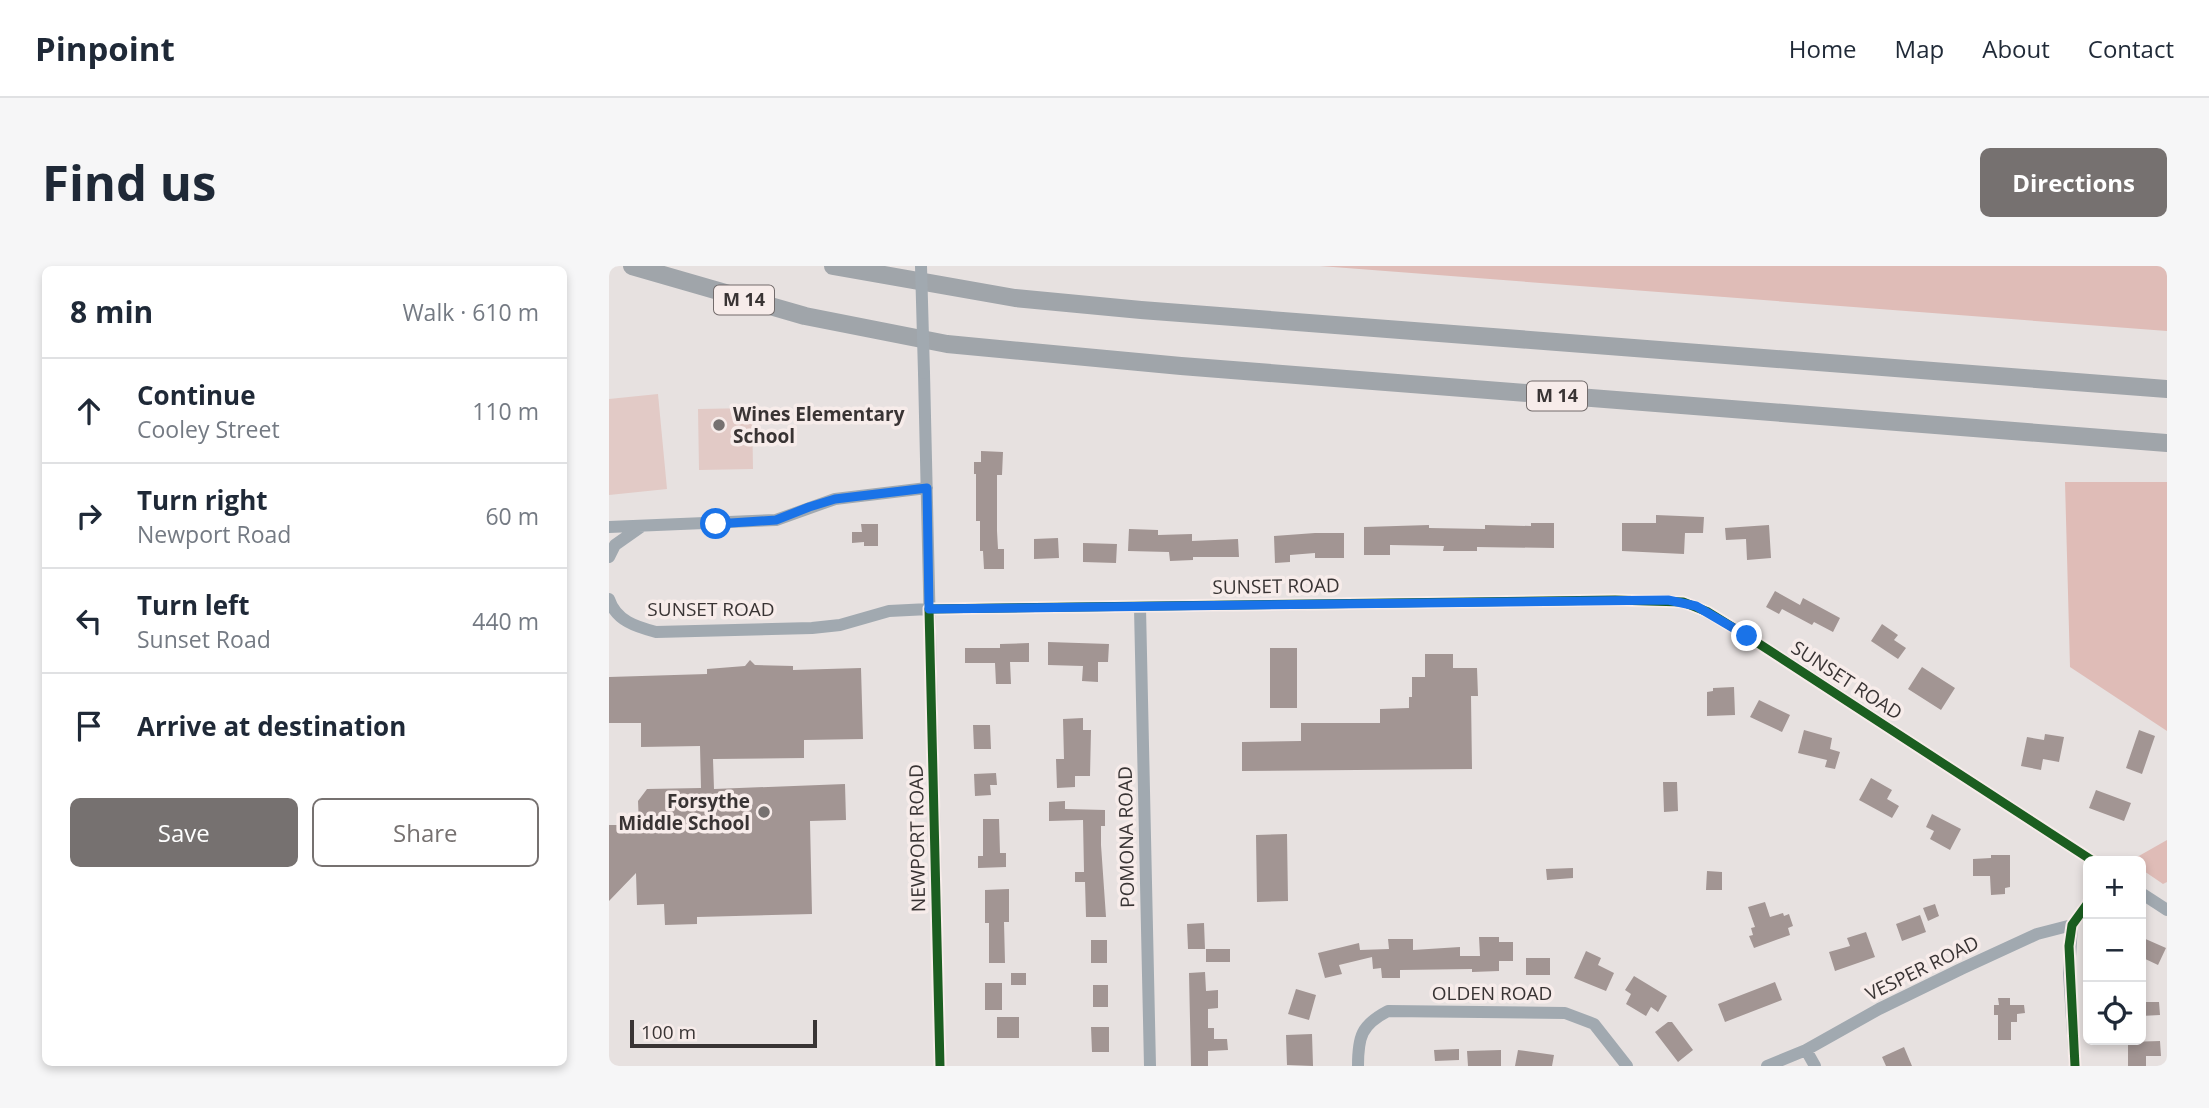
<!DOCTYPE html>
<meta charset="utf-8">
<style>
body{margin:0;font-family:"Open Sans",sans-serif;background:#f6f6f7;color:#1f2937}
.controls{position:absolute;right:21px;bottom:21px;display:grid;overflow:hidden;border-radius:10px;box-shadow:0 4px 10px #0003}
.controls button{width:63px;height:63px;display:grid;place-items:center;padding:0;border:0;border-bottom:2px solid #e0e1e3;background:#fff;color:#1f2937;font:35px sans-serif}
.scale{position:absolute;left:21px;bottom:18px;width:187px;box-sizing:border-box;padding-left:7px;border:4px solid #393434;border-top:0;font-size:19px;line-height:24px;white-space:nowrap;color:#393434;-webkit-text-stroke:5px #f7ecea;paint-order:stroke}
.stop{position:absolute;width:21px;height:21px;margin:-16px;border:5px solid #1a73e8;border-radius:50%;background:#fff}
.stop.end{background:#1a73e8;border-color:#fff;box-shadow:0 2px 7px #0008}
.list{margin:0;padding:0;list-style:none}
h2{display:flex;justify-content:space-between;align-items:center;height:91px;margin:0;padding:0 28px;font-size:30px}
h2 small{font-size:23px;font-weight:400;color:#747a83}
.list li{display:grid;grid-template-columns:46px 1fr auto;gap:21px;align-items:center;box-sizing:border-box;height:105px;padding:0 28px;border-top:2px solid #e0e1e3}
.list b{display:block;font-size:26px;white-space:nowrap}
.list p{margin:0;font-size:23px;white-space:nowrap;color:#747a83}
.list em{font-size:23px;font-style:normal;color:#747a83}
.actions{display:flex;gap:14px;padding:21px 28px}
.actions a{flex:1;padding:16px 0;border:2px solid #767170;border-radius:10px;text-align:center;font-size:24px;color:#767170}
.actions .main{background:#767170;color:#fff}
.icon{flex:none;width:38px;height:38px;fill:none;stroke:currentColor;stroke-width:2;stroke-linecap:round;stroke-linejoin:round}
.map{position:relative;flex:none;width:1558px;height:800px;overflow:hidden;border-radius:10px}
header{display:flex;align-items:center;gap:42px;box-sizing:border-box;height:98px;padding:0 35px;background:#fff;border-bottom:2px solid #e0e1e3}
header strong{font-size:33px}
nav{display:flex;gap:38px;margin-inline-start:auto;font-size:24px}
.intro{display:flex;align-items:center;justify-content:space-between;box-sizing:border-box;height:168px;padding:0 42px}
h1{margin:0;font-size:49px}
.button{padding:18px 32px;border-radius:10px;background:#767170;color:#fff;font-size:24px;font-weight:700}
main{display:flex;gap:42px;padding:0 42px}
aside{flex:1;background:#fff;border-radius:10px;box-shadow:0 4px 10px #0003}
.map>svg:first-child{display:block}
</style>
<header>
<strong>Pinpoint</strong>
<nav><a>Home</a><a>Map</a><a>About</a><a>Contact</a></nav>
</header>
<div class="intro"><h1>Find us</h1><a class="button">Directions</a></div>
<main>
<aside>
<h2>8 min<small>Walk · 610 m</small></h2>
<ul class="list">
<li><svg class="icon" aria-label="ahead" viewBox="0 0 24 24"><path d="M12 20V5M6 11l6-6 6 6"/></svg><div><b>Continue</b><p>Cooley Street</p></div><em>110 m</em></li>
<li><svg class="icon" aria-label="right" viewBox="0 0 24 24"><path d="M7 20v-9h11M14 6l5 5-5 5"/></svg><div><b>Turn right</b><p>Newport Road</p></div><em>60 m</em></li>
<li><svg class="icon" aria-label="left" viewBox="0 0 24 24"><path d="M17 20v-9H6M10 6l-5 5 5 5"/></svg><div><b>Turn left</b><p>Sunset Road</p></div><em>440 m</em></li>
<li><svg class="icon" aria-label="arrive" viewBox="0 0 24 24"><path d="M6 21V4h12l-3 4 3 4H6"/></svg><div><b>Arrive at destination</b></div></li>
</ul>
<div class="actions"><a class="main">Save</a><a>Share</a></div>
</aside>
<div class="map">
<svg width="1558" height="800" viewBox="0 0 1558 800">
<rect width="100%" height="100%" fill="#e7e1e0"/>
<path fill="#e2cac6" d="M49,128L58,223L0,229V133Z
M143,142L144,203L90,204L89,143Z"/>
<path fill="#dfbcb7" d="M711,0H1558V65Z
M1456,216H1558V465L1461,401Z
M1558,574V616L1554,618L1532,603V595H1521Z"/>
<path fill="#a29593" d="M372,185L394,186L393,209H388V265L389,283H395V303H375L374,285H371V255H367V208H365V196H372Z
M1047,249L1095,251L1094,267H1076L1075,288L1013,285V257H1047Z
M922,257H945V282L868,281V285H834L835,280L781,279V289H755V261L820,259V262L876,263V259L922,260Z
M252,258H269V280H255V276L243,277V266H253Z
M1160,259L1162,292L1138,294L1137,273L1117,274L1116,262Z
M520,263L549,264V269L583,268V275L629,273L630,291H584V294L561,295L560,286L519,285Z
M706,267H735V292H706V287L681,289V296L666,297L665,270Z
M449,272L450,292L425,293V273Z
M474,277L508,278L507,297L474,296Z
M1166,325L1191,339L1194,332L1231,352L1224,366L1205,356L1203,359L1173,343L1170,348L1157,341Z
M1273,358L1289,369L1285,374L1297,382L1289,393L1262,375Z
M439,376L500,378L499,396H489V416L473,415L474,400L439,399Z
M420,377V396H401L402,418H387L386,397H356V382H391V378Z
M661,382H688V442H661Z
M816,388H844V402H868L869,430H862L863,503L633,505V476L692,475V457H771V443L800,442V431H803V411H816Z
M141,394L146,399L184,400V404L252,402L254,473L195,474V492L104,493L105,523L236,518L237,554L201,555L203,648L88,651V658L56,659L55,638L28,639L27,607L0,635V559H30L29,535L38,523L92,522L91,480L32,481V457H0V411L98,408V403L136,400Z
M1313,401L1346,422L1332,444L1299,423Z
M1125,421L1126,449L1098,450V426L1104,425V422Z
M1150,434L1181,449L1173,466L1141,451Z
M474,452V464H482L481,510H466V521L448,522L447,493H455L454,453Z
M364,459H381L382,483H365Z
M1195,464L1223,472L1221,483L1231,486L1226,503L1216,501L1218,494L1189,487Z
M1530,464L1546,470L1533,508L1517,502Z
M1436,468L1455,471L1450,496L1434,493L1432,504L1412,500L1418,471L1435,474Z
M387,507L388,519H381L382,529L366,530L365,508Z
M1262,512L1283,524L1278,533L1290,540L1283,552L1250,534Z
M1054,516H1068L1069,545L1055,546Z
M1487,524L1522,537L1515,555L1480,542Z
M456,535V543L496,544V560H492V579L497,651H477L476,616H466V606H475L474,554L440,555V536Z
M1323,548L1352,563L1341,584L1321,573L1325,565L1317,561Z
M374,553H390L391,587H397V601L369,602V590H374Z
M678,568L679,635L648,636L647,569Z
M1382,589H1401V621L1396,622V628L1382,629L1381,610H1364V593L1382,592Z
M964,602V612L938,614L937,603Z
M1098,605L1113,606V624H1097Z
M400,623V656H395L396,697H380V657H376V624Z
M1156,636L1161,651L1174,647L1175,650L1180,648L1184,660L1179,662L1181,669L1145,682L1140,670L1144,669L1142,662L1146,661L1139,641Z
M1326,638L1330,650L1319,655L1314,642Z
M1311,649L1317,666L1293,675L1287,658Z
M595,657L596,683H579L578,658Z
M1257,666L1266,691L1226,705L1220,686L1241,680L1238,672Z
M870,671H890V676H904V695H890V705L863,706V703L791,704V712H773L772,702L764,703L763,691L730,699L733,708L716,712L709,687L750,677L751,684L780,683L779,673H804V684L851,681V690H871Z
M1532,671L1557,682L1549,699L1532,691Z
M482,674H498V697H482Z
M597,683H621V696H597Z
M977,685L992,692L989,699L1005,707L997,725L965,712Z
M917,692H941V709H917Z
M596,706L597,725L609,724V742L599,743V762H605V773H618L619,784L599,785V800H582L580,707Z
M402,707H417V719H402Z
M1025,710L1058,730L1049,746L1042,741L1037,750L1017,738L1022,728L1016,724Z
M1166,716L1173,734L1116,756L1109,738Z
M376,717H393V744H376Z
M484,719H499V741H484Z
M687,723L707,729L700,754L679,748Z
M1389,732H1401V739H1415L1416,747L1408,748V756H1402V774H1389V749H1385V739H1390Z
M1532,736H1550L1551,749L1532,750Z
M388,751H410V772H388Z
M1059,756H1063L1084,784L1069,796L1046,766Z
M482,761H500V786H483Z
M703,768L704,800L678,799L677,769Z
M1551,775L1552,790H1537V800H1519V776Z
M1295,781L1303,800H1277L1273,791Z
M850,783V794L826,795L825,784Z
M892,784V800H859L858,785Z
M909,784L945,789L943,800H906Z"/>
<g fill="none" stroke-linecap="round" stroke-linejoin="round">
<path stroke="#a1a9b0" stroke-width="12" d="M315,107L331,800
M0,261L167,254L226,233L318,222
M0,291L6,279L33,260
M0,333C7,355 28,361 47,366L203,362L231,359L280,345L320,343L1006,334L1074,336L1099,346L1138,370L1484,595
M531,342L541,800
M1532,627L1558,644
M1463,659L1460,707L1466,800
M1197,784L1206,800
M749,800C749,771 752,759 779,745L956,747L985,758L1018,800
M1158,800L1197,784L1270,743L1352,703L1428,668L1463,659L1479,637"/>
<path stroke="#a0a5aa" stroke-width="18" d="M23,0L196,50L338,78L572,100L1558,177
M224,0L406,32L532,44L1558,123"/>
<path stroke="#a1a9b0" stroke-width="12" d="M312,0L315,107"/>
<defs>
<path id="cycleway" d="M331,800L320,343L1006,334L1074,336L1099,346L1138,370L1484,595
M1466,800L1460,680L1463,659L1479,637"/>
</defs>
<use href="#cycleway" stroke="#f7ecea" stroke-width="13"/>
<use href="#cycleway" stroke="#1b5e20" stroke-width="9"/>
</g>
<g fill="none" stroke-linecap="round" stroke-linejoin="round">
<path stroke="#1a73e8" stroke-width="9" d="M107,258L167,254L200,241L226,233L318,222L320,343L1059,334L1087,340L1138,370"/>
</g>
<g fill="#767170" stroke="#f7ecea" stroke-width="2.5">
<circle cx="110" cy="159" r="7"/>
<circle cx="155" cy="546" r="7"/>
</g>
<g text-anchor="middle" stroke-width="7" stroke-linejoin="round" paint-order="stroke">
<g fill="#f7ecea" stroke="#726b6b" stroke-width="2">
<rect x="105" y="19.5" width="60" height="29" rx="5"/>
<rect x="918" y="115.5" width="60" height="29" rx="5"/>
</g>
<g font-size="18" font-weight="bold" fill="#393434">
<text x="135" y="40">M 14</text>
<text x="948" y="136">M 14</text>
</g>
<g font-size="19" font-weight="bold" fill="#393434" stroke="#f7ecea" text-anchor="start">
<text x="124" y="155">Wines Elementary<tspan x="124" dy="22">School</tspan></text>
<text x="141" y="542" text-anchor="end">Forsythe<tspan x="141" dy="22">Middle School</tspan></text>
</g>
<g font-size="19" fill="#393434" stroke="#f7ecea">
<text transform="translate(667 320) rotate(-1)" y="7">SUNSET ROAD</text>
<text x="102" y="350">SUNSET ROAD</text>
<text transform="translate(1238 414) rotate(33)" y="7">SUNSET ROAD</text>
<text transform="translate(517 571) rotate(-91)" y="7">POMONA ROAD</text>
<text transform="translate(308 572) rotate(-91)" y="7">NEWPORT ROAD</text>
<text transform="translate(1313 702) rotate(-26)" y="7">VESPER ROAD</text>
<text x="883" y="734">OLDEN ROAD</text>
</g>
</g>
</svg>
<div class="controls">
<button>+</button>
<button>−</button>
<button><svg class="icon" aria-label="locate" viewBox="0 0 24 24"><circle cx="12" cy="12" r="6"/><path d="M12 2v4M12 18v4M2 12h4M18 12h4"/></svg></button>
</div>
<div class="scale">100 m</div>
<div class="stop" style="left:107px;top:258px"></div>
<div class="stop end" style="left:1138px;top:370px"></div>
</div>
</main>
